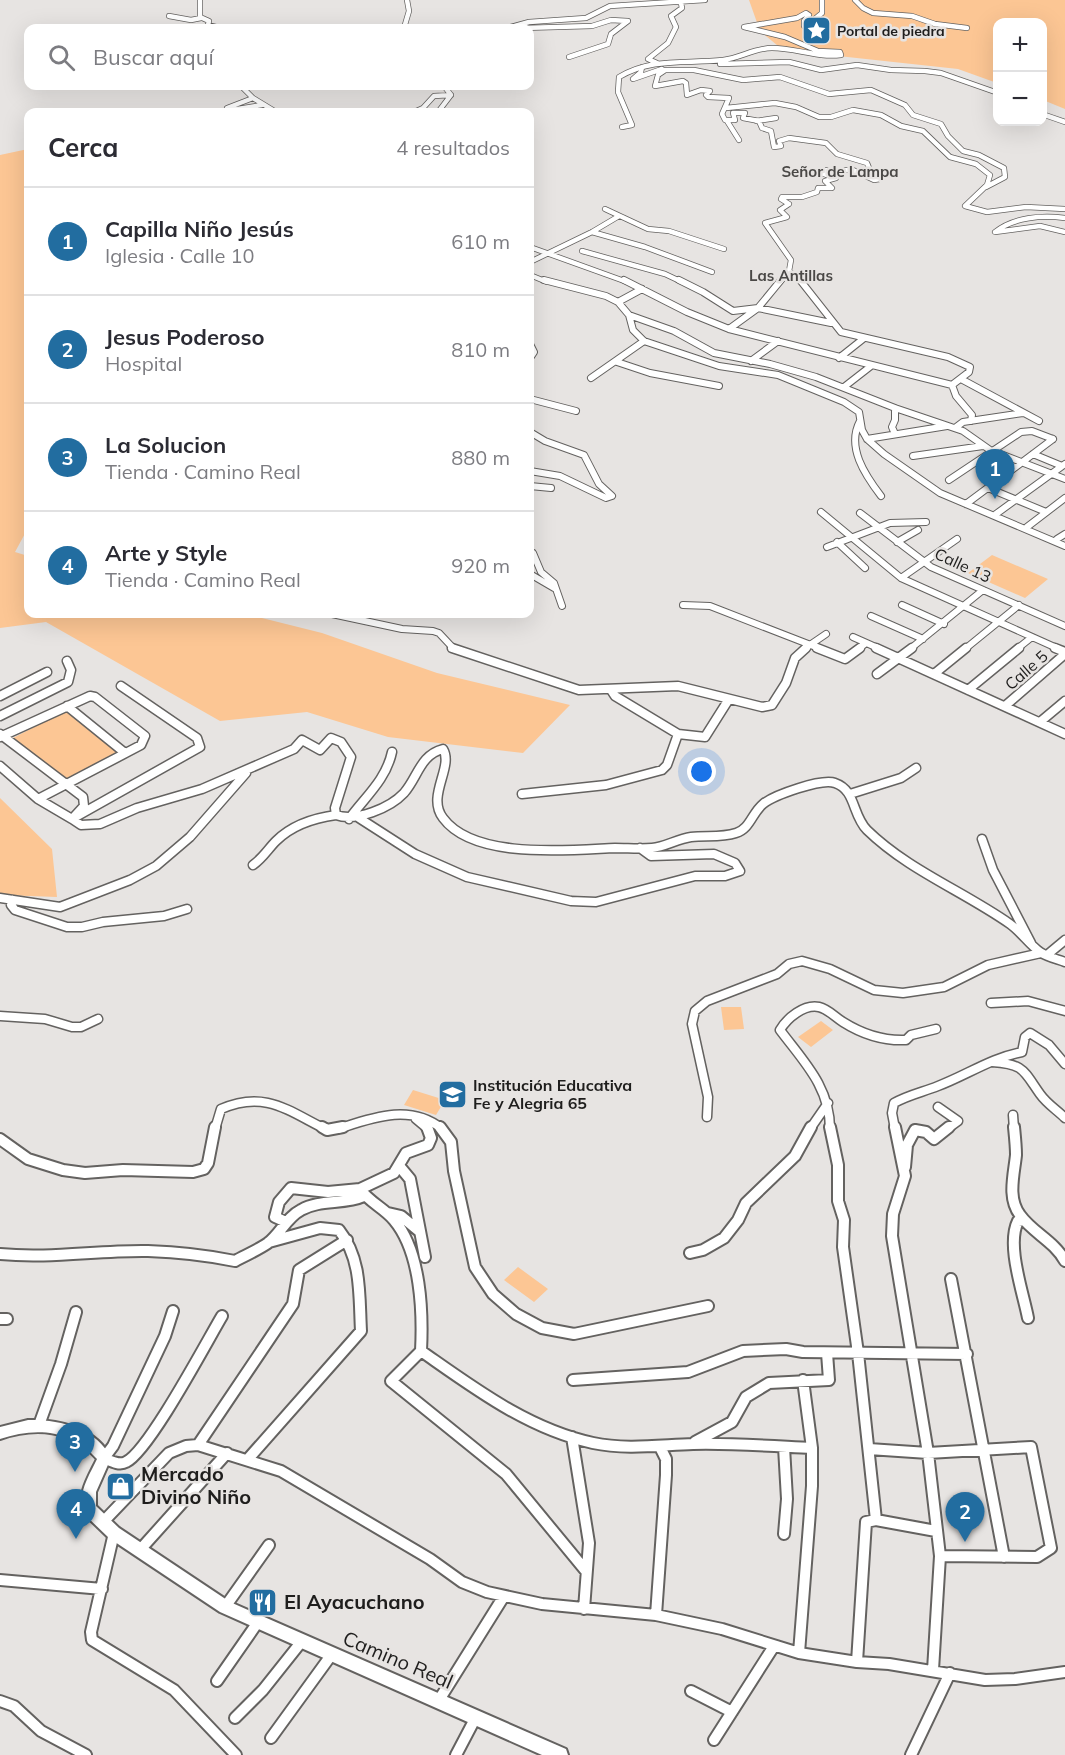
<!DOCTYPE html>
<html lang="es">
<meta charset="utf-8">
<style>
body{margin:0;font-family:Mulish,sans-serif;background:#f2f2f3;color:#2b2b33}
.controls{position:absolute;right:18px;top:18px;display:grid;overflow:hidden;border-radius:12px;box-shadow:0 6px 24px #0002}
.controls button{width:54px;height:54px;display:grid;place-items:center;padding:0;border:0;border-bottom:2px solid #e1e1e2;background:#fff;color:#2b2b33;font:30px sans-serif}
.you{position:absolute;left:702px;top:772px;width:21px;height:21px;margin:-15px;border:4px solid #fff;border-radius:50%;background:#1a73e8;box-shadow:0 0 0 9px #1a73e833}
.badge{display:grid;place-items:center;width:39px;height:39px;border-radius:50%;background:#226da0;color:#fff;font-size:20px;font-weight:700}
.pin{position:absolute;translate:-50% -50px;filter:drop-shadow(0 2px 3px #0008)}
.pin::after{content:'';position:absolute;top:32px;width:21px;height:18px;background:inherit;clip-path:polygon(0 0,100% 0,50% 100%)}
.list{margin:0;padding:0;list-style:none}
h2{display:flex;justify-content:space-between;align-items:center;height:78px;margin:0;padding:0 24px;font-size:26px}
h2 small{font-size:20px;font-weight:400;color:#7c7c81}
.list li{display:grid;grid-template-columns:39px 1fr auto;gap:18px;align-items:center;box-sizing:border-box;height:108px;padding:0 24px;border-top:2px solid #e1e1e2}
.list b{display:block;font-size:22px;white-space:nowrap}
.list p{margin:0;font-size:20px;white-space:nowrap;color:#7c7c81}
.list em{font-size:20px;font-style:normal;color:#7c7c81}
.icon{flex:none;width:33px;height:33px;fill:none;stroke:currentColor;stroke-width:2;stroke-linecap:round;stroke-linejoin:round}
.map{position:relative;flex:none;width:1065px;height:1755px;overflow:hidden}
.search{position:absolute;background:#fff;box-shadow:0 6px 24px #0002;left:24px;top:24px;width:510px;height:66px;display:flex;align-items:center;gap:15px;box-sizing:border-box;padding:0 21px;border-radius:12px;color:#7c7c81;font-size:22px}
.panel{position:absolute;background:#fff;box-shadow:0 6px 24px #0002;left:24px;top:108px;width:510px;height:510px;border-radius:12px}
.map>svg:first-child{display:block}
</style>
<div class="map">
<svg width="1065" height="1755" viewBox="0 0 1065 1755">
<rect width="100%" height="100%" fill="#e7e4e2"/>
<path fill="#fcc694" d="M749,0H1065V109L1043,100L1042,22H998L997,83L958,69L783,50L760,31Z
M28,149V528L15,552L28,556V614H246L322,633L437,673L570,705L523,753L388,737L307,712L220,721L46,622L0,628V155Z
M992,555L1048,579L1025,598L968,573Z
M65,711L119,751L67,779L13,738Z
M0,798L52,849L57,897L0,895Z
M721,1007H741L744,1029L724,1030Z
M821,1021L833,1030L811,1047L798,1037Z
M413,1090L445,1100L436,1115L404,1105Z
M518,1267L548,1289L534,1302L504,1280Z"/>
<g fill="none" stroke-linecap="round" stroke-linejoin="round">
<defs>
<path id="minor-far3" d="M200,0V17L209,21L208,25L220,28
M855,0L863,8L873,13L912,16L935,24L967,28
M169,16L191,20L201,18
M404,28L409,11L407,0
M507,28L529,22L586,18L610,6L705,0
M523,28L592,26L611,20L628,21L611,34L608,44L569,57
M657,63L648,59L668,43L676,27L671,16L682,8L681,3
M720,64L789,62L821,70L857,65L891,70L925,71L941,73L998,93
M642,67L641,72L633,79L662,69L664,71L658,75L655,86L683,81L686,83L687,95L701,90L710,91L706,95L708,97L729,98L722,114L725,120H735L733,113H745L743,118L759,121L762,128L771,131L774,147L781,146L779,141L789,138L826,143L837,154L867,163L872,175L880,179L874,180L853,170H822L821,173L836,178L825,181L832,188H818L817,192L802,197H782L781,199L789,204L780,210L787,217L765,223L791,260L789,271
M663,70H694L743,80L780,77L829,94L871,90L905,105L913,115L941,124L948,136L963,151L979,155L1004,168L1005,177L986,187
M241,86L253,98L276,112
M227,108L253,98
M726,108L775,103L796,107L819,117H831L853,110L881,115L901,126L923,131L950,157L976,164L990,175L987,185L965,206L987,212L1026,207L1065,209
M219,112L262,105
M414,112L423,108L434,96L451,95
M438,112L451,95L444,86
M1042,114L1065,122
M727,121L739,140
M756,121L776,118
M622,127L632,125L618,92L619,77C652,57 686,64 723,60C740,58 755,48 772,48C796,48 817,58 841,55L840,52L818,51L785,37L744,27L797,18L806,13L809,15L804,21V26L814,28L811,22L822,13V0
M605,209L648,229L669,231L724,249
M1065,218C1042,215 1014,217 995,232L1040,226L1065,232
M592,232L645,247L712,272
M530,247L627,282
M582,251L665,274L682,282
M530,262L592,232L619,216
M789,271L802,282
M530,275L547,282
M780,282L789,271"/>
<path id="minor-far2" d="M544,280L606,296L618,302L629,315L674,331L714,353L770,364L816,377L895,408L963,431L990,450L1065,479
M624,280L687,312L729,329L952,385
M679,280L703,292L733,311L758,308L831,323
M800,280L841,332L948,357L970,367L969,372L952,385L956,396L972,415L971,421
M618,302L642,289
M629,315L633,330L644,341L719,366L778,375L844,402L859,412L862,430L867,439L884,454L940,493L1065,546
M729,329L758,308L781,280
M530,344L534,352L530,358
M839,358L863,339
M751,361L778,341
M617,362L650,373L719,386
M591,378L644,341
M961,379L1039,421
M844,387L871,366
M530,399L576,411
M895,408V420L892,427L895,434
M860,421C846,447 865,475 881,496
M955,428L963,422L1023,413
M530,432L545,441L584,455L599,484L612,496L606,498L560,476L530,471
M867,439L947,426
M1033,454L1062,466
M913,456L983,446
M949,480L1021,432L1032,431L1053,439
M530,486L551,488
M988,488L1046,512
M966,504L1053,439
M821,512L901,578L1059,649
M860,513L931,567L1065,626
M996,514L1065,464
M1027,527L1065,498
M1057,539L1065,534
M837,542L865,568
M897,542L918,530
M827,547L890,523L926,522
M533,553L541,572L554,583L562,606
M530,574L554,588
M901,578L957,539
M683,605L710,606L821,649
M902,605L944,624
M332,614L402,629L433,631L439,633L454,649
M871,616L923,639
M853,637L880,649
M804,649L826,634
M858,649L866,643
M910,649L983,590
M965,649L1019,605
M1017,649L1032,637"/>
<path id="minor-far1" d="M452,648L579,690L678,686L762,707L772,705L786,683L795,658L806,648
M817,648L845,659L860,648
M876,648L1065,734
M1055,648L1065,652
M877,674L912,648
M934,674L966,648
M968,690L1019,648
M0,696L47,672
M67,706L125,753
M1005,706L1065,654
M0,716L68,682L71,670L67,661
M1040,722L1065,701
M0,734L83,797L84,806L72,819L81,825L100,824L137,808L202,789L294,749L302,740L320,750L331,738L341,742L351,757L335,808L336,815C356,822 390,808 404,793C418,777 420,755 443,749C454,767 426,796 443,818C474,860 569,850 615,848C628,848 640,849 652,848C665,847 677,839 691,837C705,835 721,838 736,833C750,829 752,813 763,804C774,795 822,778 835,783C856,790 852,815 867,830C908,870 963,891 1010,924C1021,932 1029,944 1040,952C1047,957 1057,959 1065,962
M678,734L705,737L729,699
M0,737L90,696L95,697L145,736L141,745L38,799
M0,766L38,799L72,819L200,747L197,738L121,686
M522,794L606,785L662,770L667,765L678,734L615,696L611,690
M850,794L901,778L916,768
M359,818L415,854L467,877L571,901L596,902L695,876H725L740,871L735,863L714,854L651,856L640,848
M349,819C365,797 386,780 392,752
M982,839L993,870L1031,943
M253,865C263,858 268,849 276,841C292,825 314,818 336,815
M0,898L60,907L130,880L156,866L190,837L246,773
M13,900L11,905L15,910L67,927H82L103,922L164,916L187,909
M1047,955L1065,940
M991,1003L1028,1001L1065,1011
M0,1016L45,1019L72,1027H81L98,1019
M992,1062C1024,1064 1023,1070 1040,1094C1047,1104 1057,1110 1065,1118
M938,1107L958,1121L947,1129
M1013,1115L1014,1129
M707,1117L708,1097L692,1024L695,1011L707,1001L777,974L789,964L802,961L830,969L874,990L903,993L944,987L988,965L1041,953
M416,1119L428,1129
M215,1129L221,1109C264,1090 287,1110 325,1129
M338,1129C372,1118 410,1103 442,1129
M810,1129L828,1103
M830,1129C830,1087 804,1062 780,1030C787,1018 804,1004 819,1007C828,1009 835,1017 843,1022C862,1034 883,1041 906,1040L911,1035L936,1029
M895,1129L892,1113L894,1103C908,1095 923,1092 938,1086C967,1075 991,1058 1022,1052L1025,1037L1030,1033L1049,1045L1065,1064"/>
<path id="minor" d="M322,1127L327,1130L343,1127
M440,1127L451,1142L454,1171L475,1267L493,1294L516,1314L542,1328L574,1334L708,1306
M830,1127L838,1165V1201L844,1220L843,1247L858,1353L876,1520L866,1522L857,1662
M895,1127L905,1176L893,1214L892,1236L928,1453L940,1556L933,1670
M1014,1127C1015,1137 1016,1146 1016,1155C1014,1175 1007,1198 1020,1215C1033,1233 1054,1241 1065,1261
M0,1139L28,1159L63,1170L85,1173L123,1170L193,1172L204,1169L208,1163L215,1127
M400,1167L410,1179L425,1257
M905,1167L907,1145L915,1130L926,1132L934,1139L949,1127
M360,1189C369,1202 384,1208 394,1220C421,1252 423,1312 421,1351L391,1381L506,1474L586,1571
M388,1213L401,1216L419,1231
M1024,1220L1018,1221C1006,1245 1023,1292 1028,1318
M286,1222L275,1217L279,1202L291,1188L328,1192L360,1189L394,1173L406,1153L428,1145L431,1138L427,1127
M690,1253L703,1250L724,1238L738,1220L746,1203L795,1156L811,1127
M0,1254C50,1259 98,1250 148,1251C177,1252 206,1255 235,1261C246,1255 258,1250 268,1243C280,1234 287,1217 301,1210C320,1199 344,1205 364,1196
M951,1279L1004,1557
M173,1311L165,1336L113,1446L104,1458C111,1461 119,1466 126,1462C149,1451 206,1343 222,1316
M0,1319H7
M421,1351C474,1388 528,1429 593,1443C626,1450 660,1445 693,1444C733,1443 772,1446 812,1448
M573,1380L688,1372L743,1351L786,1349L803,1352L967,1354
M39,1425L61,1364L76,1312
M572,1437L589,1543L584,1609
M695,1442L732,1422L746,1397L769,1383L829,1380L827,1353
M198,1445L293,1304L299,1270L347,1240
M784,1447L787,1499L784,1534
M869,1449L928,1453L1031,1447L1051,1548L1037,1557L940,1556
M248,1459L361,1331C359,1295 362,1259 339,1230L320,1228L269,1242
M876,1520L936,1531
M102,1523L169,1453L186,1446L198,1445L281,1471L430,1559L462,1582L487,1592L542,1604L656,1615L722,1629L799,1653L857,1662L889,1664L985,1680L1015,1679L1065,1672
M114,1533L91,1632L92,1640L174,1690L236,1755
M139,1551L227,1453
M0,1580L102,1589
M225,1607L269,1545
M656,1615L666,1475V1459L660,1447
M799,1653L812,1486V1448L803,1380
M217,1681L258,1622
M691,1691L732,1712
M439,1700L504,1596
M0,1701L14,1706L41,1731L86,1755
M235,1718L263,1690L302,1641
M271,1738L332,1654
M714,1740L774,1646
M456,1755L476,1717
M911,1755L950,1673"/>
<path id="tertiary" d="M28,1420C58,1419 97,1428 111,1458L96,1492V1506L119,1528L230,1602L566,1749L568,1755H542L220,1612L109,1538L84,1514C76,1495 89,1476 97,1459C71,1429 35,1427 0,1439V1427Z"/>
</defs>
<use href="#minor-far3" stroke="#646260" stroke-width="6"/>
<use href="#minor-far2" stroke="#646260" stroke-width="8"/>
<use href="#minor-far1" stroke="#646260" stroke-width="11"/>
<use href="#minor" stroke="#646260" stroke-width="14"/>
<use href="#tertiary" stroke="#646260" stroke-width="4"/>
<use href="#minor-far3" stroke="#fff" stroke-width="4.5"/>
<use href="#minor-far2" stroke="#fff" stroke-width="6"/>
<use href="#minor-far1" stroke="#fff" stroke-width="8"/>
<use href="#minor" stroke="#fff" stroke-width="10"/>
<use href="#tertiary" fill="#fff" fill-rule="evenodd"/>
</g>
<defs>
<symbol id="sight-square" viewBox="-11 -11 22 22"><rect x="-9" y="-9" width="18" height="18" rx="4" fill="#226da0" stroke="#e7e4e2"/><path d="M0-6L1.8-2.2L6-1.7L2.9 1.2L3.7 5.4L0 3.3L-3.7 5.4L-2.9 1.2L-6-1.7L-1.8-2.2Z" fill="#fff"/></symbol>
<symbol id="school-square" viewBox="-11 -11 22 22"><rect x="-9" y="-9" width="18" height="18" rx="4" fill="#226da0" stroke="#e7e4e2"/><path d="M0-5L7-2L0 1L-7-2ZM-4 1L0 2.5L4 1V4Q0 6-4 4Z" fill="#fff"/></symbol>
<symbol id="shop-square" viewBox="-11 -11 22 22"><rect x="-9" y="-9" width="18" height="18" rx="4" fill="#226da0" stroke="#e7e4e2"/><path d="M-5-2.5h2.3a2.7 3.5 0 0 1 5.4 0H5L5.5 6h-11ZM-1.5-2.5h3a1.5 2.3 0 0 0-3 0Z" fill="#fff"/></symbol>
<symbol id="restaurant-square" viewBox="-11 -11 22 22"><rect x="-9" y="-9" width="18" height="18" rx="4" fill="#226da0" stroke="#e7e4e2"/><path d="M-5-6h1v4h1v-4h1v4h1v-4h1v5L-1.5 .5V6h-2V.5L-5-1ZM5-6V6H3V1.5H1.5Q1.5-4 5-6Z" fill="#fff"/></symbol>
</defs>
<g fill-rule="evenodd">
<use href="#sight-square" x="800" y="14" width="33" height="33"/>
<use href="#school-square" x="436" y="1078" width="33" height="33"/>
<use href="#shop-square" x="104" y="1470" width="33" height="33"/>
<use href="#restaurant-square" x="246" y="1586" width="33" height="33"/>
</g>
<g text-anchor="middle" stroke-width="5" stroke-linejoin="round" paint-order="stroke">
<g font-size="14" font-weight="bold" fill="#1f1e1d" stroke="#e7e4e2" text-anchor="start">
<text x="837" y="36">Portal de piedra</text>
</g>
<g font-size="15" font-weight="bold" fill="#4a4846" stroke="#e7e4e2">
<text x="840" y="177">Señor de Lampa</text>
<text x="791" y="281">Las Antillas</text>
</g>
<g font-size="16" fill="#1f1e1d" stroke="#e7e4e2">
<text transform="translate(963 565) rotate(25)" y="6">Calle 13</text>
<text transform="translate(1026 670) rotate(-41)" y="6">Calle 5</text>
</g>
<g font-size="16" font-weight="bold" fill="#1f1e1d" stroke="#e7e4e2" text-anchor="start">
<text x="473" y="1091">Institución Educativa<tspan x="473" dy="18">Fe y Alegria 65</tspan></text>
</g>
<g font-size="20" font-weight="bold" fill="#1f1e1d" stroke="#e7e4e2" text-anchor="start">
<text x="141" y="1481">Mercado<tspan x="141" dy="23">Divino Niño</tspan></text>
<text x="284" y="1609">El Ayacuchano</text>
</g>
<g font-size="20" fill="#1f1e1d" stroke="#e7e4e2">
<text transform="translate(398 1660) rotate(23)" y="7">Camino Real</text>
</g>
</g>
</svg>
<div class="controls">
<button>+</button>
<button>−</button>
</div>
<div class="you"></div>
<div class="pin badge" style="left:995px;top:499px">1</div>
<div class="pin badge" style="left:965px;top:1542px">2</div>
<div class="pin badge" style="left:75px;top:1472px">3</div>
<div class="pin badge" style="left:76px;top:1539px">4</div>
<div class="search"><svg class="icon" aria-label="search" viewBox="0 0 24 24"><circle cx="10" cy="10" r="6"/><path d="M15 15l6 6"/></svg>Buscar aquí</div>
<section class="panel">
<h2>Cerca<small>4 resultados</small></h2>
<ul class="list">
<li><span class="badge">1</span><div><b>Capilla Niño Jesús</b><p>Iglesia · Calle 10</p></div><em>610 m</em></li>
<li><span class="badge">2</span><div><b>Jesus Poderoso</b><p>Hospital</p></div><em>810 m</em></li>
<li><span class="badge">3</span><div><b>La Solucion</b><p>Tienda · Camino Real</p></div><em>880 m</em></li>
<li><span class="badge">4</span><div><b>Arte y Style</b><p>Tienda · Camino Real</p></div><em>920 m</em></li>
</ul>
</section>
</div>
